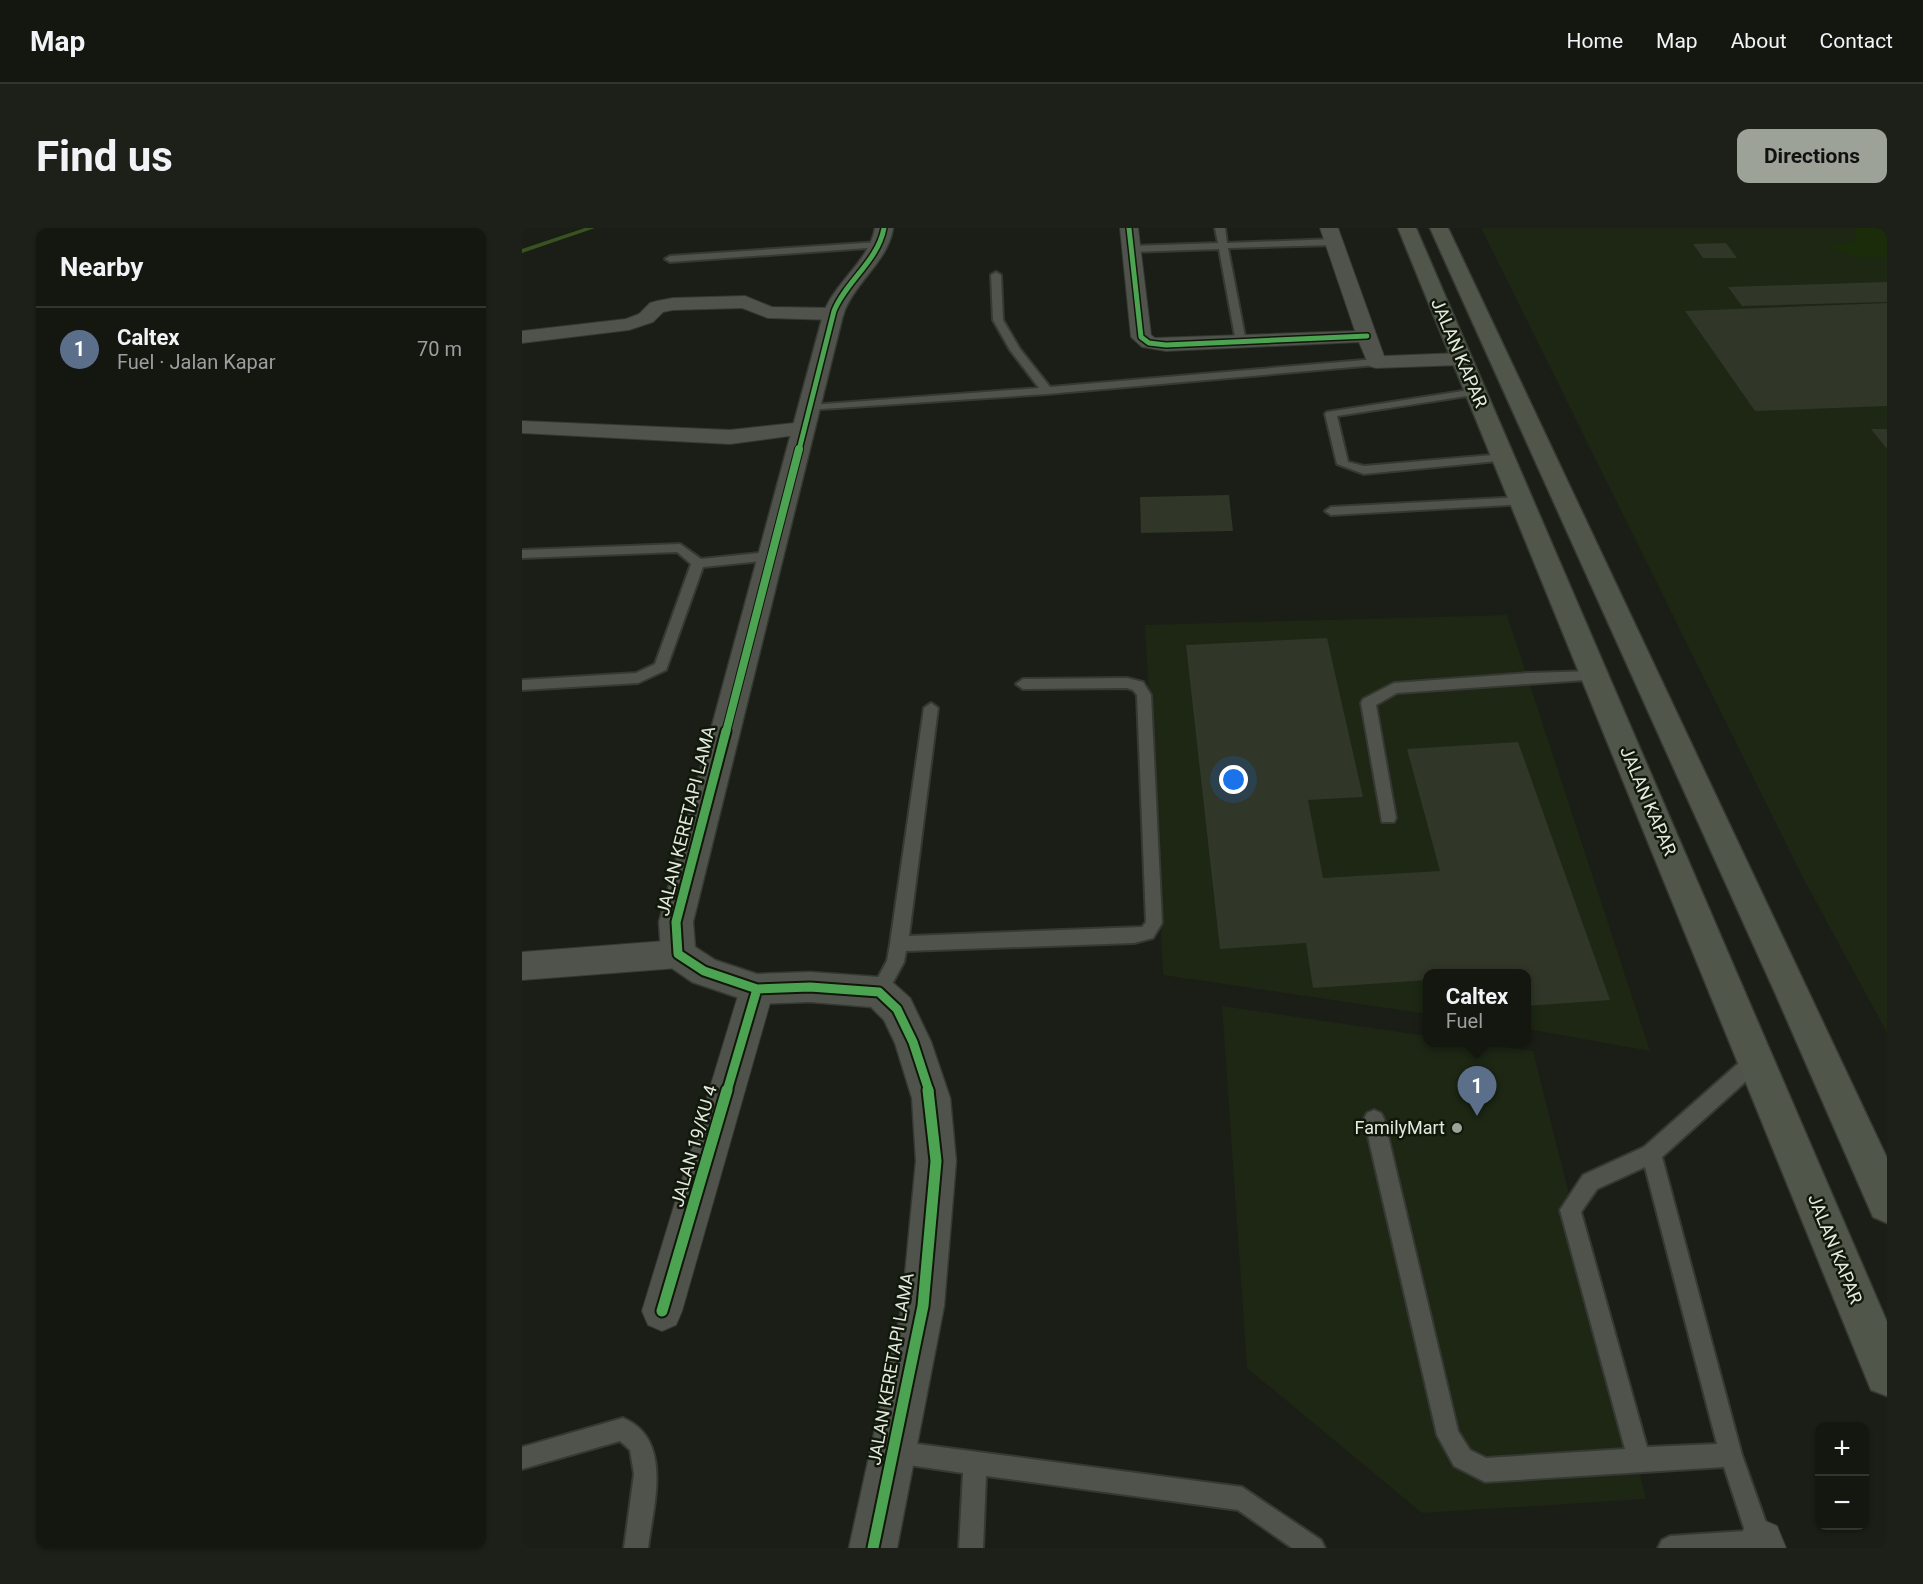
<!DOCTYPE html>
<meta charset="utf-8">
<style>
body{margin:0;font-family:Roboto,sans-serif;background:#1d1f19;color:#f1f3f6}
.controls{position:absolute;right:18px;bottom:18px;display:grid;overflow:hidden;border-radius:12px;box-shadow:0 2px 4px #0004}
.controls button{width:54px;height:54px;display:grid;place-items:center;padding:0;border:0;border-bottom:2px solid #333530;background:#141610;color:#f1f3f6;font:30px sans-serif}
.you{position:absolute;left:712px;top:552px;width:21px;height:21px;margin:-15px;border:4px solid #fff;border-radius:50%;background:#1a73e8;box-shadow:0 0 0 9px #1a73e833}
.badge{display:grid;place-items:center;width:39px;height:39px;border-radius:50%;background:#9da299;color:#fff;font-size:20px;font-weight:700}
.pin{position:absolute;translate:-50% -50px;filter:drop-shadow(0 2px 3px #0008)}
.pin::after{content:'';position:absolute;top:32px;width:21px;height:18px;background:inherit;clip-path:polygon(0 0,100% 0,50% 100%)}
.popup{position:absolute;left:901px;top:741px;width:108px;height:78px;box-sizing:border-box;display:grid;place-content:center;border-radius:12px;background:#141610;filter:drop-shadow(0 2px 4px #0005);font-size:20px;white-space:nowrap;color:#9d9f9f}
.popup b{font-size:22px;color:#f1f3f6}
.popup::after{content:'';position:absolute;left:50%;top:100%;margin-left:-12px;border:12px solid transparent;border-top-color:#141610}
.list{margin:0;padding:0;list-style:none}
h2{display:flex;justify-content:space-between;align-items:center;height:78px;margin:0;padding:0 24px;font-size:26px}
h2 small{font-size:20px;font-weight:400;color:#9d9f9f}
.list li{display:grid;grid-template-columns:39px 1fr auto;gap:18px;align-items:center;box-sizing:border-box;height:84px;padding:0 24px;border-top:2px solid #333530}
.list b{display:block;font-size:22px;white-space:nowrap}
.list p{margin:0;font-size:20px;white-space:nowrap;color:#9d9f9f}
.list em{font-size:20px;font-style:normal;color:#9d9f9f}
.map{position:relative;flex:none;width:1365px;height:1320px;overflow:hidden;border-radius:12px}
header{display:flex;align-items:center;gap:36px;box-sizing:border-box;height:84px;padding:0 30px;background:#141610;border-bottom:2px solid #333530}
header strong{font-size:28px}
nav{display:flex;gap:33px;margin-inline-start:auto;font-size:21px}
.intro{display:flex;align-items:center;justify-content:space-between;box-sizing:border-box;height:144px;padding:0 36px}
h1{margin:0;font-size:42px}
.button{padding:15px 27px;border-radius:12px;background:#9da299;color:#111;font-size:21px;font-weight:700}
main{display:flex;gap:36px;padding:0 36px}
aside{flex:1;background:#141610;border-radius:12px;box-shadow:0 2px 4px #0004}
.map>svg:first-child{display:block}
</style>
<header>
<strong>Map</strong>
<nav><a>Home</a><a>Map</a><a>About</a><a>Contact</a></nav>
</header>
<div class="intro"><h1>Find us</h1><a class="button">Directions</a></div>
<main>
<aside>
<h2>Nearby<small></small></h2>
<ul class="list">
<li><span class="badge" style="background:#5c6f8a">1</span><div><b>Caltex</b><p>Fuel · Jalan Kapar</p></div><em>70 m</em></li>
</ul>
</aside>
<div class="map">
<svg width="1365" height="1320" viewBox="0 0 1365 1320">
<rect width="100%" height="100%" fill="#1a1e16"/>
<path fill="#1d2714" d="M959,0H1365V805L1279,646Z
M985,387L1128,823L1005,801L1004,746H906L905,786L641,747L623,397Z
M700,778L905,808L906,814L951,815L1011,823L1124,1271L900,1285L725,1140Z"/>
<path fill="#1b2c0b" d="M1334,0H1365V29L1335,30L1307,18L1331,14Z"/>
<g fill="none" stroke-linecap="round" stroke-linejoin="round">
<path fill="#385320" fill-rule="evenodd" d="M63,0H73L0,25V21Z"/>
</g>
<path fill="#303628" d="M1204,15L1215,30H1181L1171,16Z
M1365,54V74L1220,78L1206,59Z
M1365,75V178L1233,183L1163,83Z
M1349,201H1365V221Z
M707,267L711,303L619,305L618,269Z
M805,410L841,569L786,572L801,650L918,643L885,521L996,514L1088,772L1004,778V746H906V752L791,760L784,715L698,721L664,417Z"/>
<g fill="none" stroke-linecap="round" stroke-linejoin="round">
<defs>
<path id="service" d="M693,0H703L705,15L812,11L817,14L812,17L706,20L724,114L719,117L714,114L697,21L609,24L604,21L609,18L696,15Z
M357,14L362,17L360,19L148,34L143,31L148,28Z
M474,44L479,47L481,92L498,121L528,159L854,131L859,134L854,137L525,166L285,182L283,180L289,177L517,160L488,122L471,92L469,47Z
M954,161L958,162V166L815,188L826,234L842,238L982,226L986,228V232L842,246L815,236L803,186L805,184Z
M1000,269L1006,273L1004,276L809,287L803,283L809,279Z
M158,316L179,331L248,324L254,328L248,332L181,339L144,442L116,455L0,462V452L114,445L133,436L169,336L155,324L0,330V322Z
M1073,443L1080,448L1078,451L875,465L854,477L874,590L872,594H860L839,475L841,471L872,455L1006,445Z
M605,450L621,454L629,467L640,695L631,710L612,715L384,723L382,734L363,769L357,772L351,769L348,764L365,733L368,716L402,480L409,475L416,480L387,708L620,699L624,694L615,467L611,462L605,460L501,461L494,456L501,451Z
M1235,823L1242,825L1244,831L1242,837L1140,929L1220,1227L1248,1306L1254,1312L1258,1320H1136L1140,1312L1148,1308L1223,1303L1202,1239L963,1254L932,1238L915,1207L842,891L845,885L852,882L859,885L862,891L936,1203L948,1222L964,1230L1103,1221L1038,982L1061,947L1122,919L1228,825ZM1123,939L1195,1216L1125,1219L1059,984L1075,961Z
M101,1190C152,1211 131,1278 126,1320H102L112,1246L108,1222L98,1213L0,1241V1219Z
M373,1213L720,1259L799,1312L803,1320H770L716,1282L464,1248L461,1320H437L441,1245L373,1235L365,1232L362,1224L365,1216Z"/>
<path id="minor" d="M598,0H616L629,107L633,110L833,103L798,0H816L862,128L939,125L946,127L949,131L946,135L939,137L854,140L847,138L837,114L644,123L620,119L609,109Z
M223,68L250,79L312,80L319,82L322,86L319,90L312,92L246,90L220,80L151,82L141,84L131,94L107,102L0,115V103L104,91L117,86L128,75L135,73L151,70Z
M0,193L208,202L282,194L290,195L293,200L290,205L282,206L208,216L0,205Z
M156,712L168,716L172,726L168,736L156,740L0,752V724Z
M235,746L247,751L252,761L160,1083L154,1097L140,1103L126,1097L120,1083L218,761L223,751Z
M1239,1291L1255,1298L1264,1320H1218L1216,1314L1223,1298Z"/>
<path id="tertiary" d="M353,0H371C366,34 332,54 321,87L171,694L173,719L193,732L235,746L288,744L357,749L369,753L388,770L409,814L428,870L434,933L422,1078L375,1320H327L380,1078L394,933L390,870L373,815L362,792L349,779L288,774L235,776L170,754L144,736L139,726L137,694L301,87C312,54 347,34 353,0Z"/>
<path id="trunk" d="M876,0H894L1365,1094V1168L1349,1162Z
M908,0H926L1365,930V995L1351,989L1254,767Z"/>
</defs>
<use href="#service" stroke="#353833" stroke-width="4"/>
<use href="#minor" stroke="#353833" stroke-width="2"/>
<use href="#tertiary" stroke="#353833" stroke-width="3"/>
<use href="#trunk" stroke="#353833" stroke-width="3"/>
<use href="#service" fill="#50534c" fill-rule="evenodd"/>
<use href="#minor" fill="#50534c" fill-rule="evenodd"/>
<use href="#tertiary" fill="#50534c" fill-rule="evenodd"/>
<use href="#trunk" fill="#505649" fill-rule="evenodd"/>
<defs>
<path id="cycleway-far3" d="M607,0L619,109L627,115L644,117L845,108
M277,222L312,83C324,53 356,33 362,0"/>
<path id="cycleway-far2" d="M204,504L277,221"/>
<path id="cycleway-far1" d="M204,503L154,694L156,726L182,743L235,761L288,759L357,764L375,781L391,814L407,863
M205,863L235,761"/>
<path id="cycleway" d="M140,1083L205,862
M351,1320L401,1078L414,933L406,862"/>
</defs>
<use href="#cycleway-far3" stroke="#10180a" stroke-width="8"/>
<use href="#cycleway-far2" stroke="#10180a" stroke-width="10"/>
<use href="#cycleway-far1" stroke="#10180a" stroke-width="13"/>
<use href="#cycleway" stroke="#10180a" stroke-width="15"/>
<use href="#cycleway-far3" stroke="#4ca352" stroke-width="5"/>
<use href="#cycleway-far2" stroke="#4ca352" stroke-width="8"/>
<use href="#cycleway-far1" stroke="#4ca352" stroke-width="9"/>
<use href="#cycleway" stroke="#4ca352" stroke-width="11"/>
</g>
<circle fill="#9da299" stroke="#10180a" stroke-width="2" cx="935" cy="900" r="6"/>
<g text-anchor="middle" stroke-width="5" stroke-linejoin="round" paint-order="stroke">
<g font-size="18" fill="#e4e9e0" stroke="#10180a">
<text transform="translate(937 125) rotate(67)" y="6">JALAN KAPAR</text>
<text transform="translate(1126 573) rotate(67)" y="6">JALAN KAPAR</text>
<text transform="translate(164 593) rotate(-76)" y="6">JALAN KERETAPI LAMA</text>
<text transform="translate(172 918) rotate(-74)" y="6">JALAN 19/KU 4</text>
<text transform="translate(1313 1021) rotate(68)" y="6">JALAN KAPAR</text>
<text transform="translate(369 1141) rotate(-80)" y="6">JALAN KERETAPI LAMA</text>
</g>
<g font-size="18" fill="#e4e9e0" stroke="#10180a" text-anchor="end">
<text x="923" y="906">FamilyMart</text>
</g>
</g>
</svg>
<div class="controls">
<button>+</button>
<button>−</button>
</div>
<div class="you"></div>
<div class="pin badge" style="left:955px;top:888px;background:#5c6f8a">1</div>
<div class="popup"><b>Caltex</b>Fuel</div>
</div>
</main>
